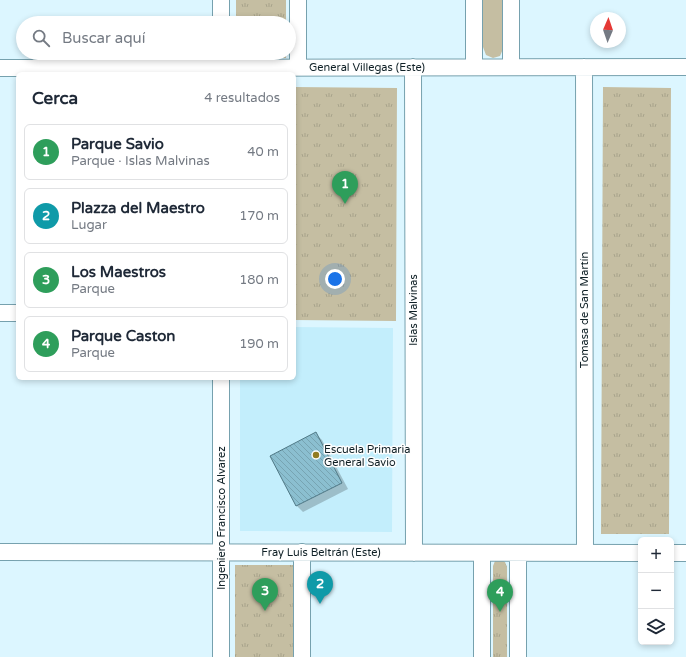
<!DOCTYPE html>
<html lang="es">
<meta charset="utf-8">
<style>
body{margin:0;font-family:"Varela Round",sans-serif;background:#f2f2f3;color:#1f2937}
.controls{position:absolute;right:12px;bottom:12px;display:grid;overflow:hidden;border-radius:6px;box-shadow:0 2px 6px #0003}
.controls button{width:36px;height:36px;display:grid;place-items:center;padding:0;border:0;border-bottom:1px solid #e0e1e3;background:#fff;color:#1f2937;font:20px sans-serif}
.compass{position:absolute;left:590px;top:12px;width:36px;height:36px;border-radius:50%;background:#fff;box-shadow:0 2px 6px #0003;rotate:2deg}
.you{position:absolute;left:335px;top:279px;width:14px;height:14px;margin:-10px;border:3px solid #fff;border-radius:50%;background:#1a73e8;box-shadow:0 0 0 6px #1a73e833}
.badge{display:grid;place-items:center;width:26px;height:26px;border-radius:50%;background:#927c22;color:#fff;font-size:13px;font-weight:700}
.pin{position:absolute;translate:-50% -33px;filter:drop-shadow(0 1px 2px #0008)}
.pin::after{content:'';position:absolute;top:21px;width:14px;height:12px;background:inherit;clip-path:polygon(0 0,100% 0,50% 100%)}
.list{margin:0;padding:0;list-style:none}
h2{display:flex;justify-content:space-between;align-items:center;height:52px;margin:0;padding:0 16px;font-size:17px}
h2 small{font-size:13px;font-weight:400;color:#747a83}
.list li{display:grid;grid-template-columns:26px 1fr auto;gap:12px;align-items:center;box-sizing:border-box;height:56px;margin:0 8px 8px;padding:0 8px;border:1px solid #e0e1e3;border-radius:6px}
.list b{display:block;font-size:15px;white-space:nowrap}
.list p{margin:0;font-size:13px;white-space:nowrap;color:#747a83}
.list em{font-size:13px;font-style:normal;color:#747a83}
.icon{flex:none;width:22px;height:22px;fill:none;stroke:currentColor;stroke-width:2;stroke-linecap:round;stroke-linejoin:round}
.map{position:relative;flex:none;width:686px;height:657px;overflow:hidden}
.search{position:absolute;background:#fff;box-shadow:0 2px 6px #0003;left:16px;top:16px;width:280px;height:44px;display:flex;align-items:center;gap:10px;box-sizing:border-box;padding:0 14px;border-radius:22px;color:#747a83;font-size:15px}
.panel{position:absolute;background:#fff;box-shadow:0 2px 6px #0003;left:16px;top:72px;width:280px;height:308px;border-radius:6px}
.map>svg:first-child{display:block}
</style>
<div class="map">
<svg width="686" height="657" viewBox="0 0 686 657">
<defs>
<pattern id="park-tufts" width="24" height="20" patternUnits="userSpaceOnUse"><rect width="24" height="20" fill="#c5bea2"/><path d="M3 7l-1-3M5 7V3M7 7l1-3M15 17l-1-3M17 17v-4M19 17l1-3" fill="none" stroke="#a8a38b"/></pattern>
<pattern id="building-back-hatch" width="6" height="6" patternUnits="userSpaceOnUse"><rect width="6" height="6" fill="#8bbfd0"/><path d="M-1 5l2 2M0 0l6 6M5-1l2 2" fill="none" stroke="#77a4b2"/></pattern>
</defs>
<rect width="100%" height="100%" fill="#dcf6ff"/>
<path fill="#c3eefc" d="M294,327L393,328L392,532L240,531V378H294Z"/>
<path fill="#c5bea2" d="M483,0H503V49L500,56L493,58L486,55L483,47Z"/>
<path fill="url(#park-tufts)" d="M236,0H286V23H236Z
M236,53H286V58H236Z
M294,87L397,88L396,321L294,320Z
M603,87L671,88L669,534H601Z
M500,559L505,562L507,567V657H493V566L495,561Z
M235,565H296L295,657H235Z"/>
<path fill="#0003" d="M316,434L322,440L348,489L303,512L297,506L271,457Z"/>
<path fill="url(#building-back-hatch)" stroke="#507986" d="M316,432L342,483L296,506L270,456Z"/>
<g fill="none" stroke-linecap="round" stroke-linejoin="round">
<defs>
<path id="street" d="M221,0V23
M298,0V67
M474,0V67
M221,53V74
M413,67L414,553
M511,67V0
M584,67L585,553
M0,68L686,67
M0,313H18
M221,378V657
M0,552L641,553
M671,553H686
M302,657V552
M482,657V553
M518,657V553"/>
</defs>
<use href="#street" stroke="#76a1ae" stroke-width="18"/>
<use href="#street" stroke="#fff" stroke-width="16"/>
</g>
<circle fill="#927c22" stroke="#fefefe" stroke-width="1.5" cx="316" cy="455" r="4"/>
<g text-anchor="middle" stroke-width="3" stroke-linejoin="round" paint-order="stroke">
<g font-size="11" fill="#0f2026" stroke="#fefefe">
<text x="367" y="71">General Villegas (Este)</text>
<text transform="translate(413 310) rotate(-90)" y="4">Islas Malvinas</text>
<text transform="translate(584 310) rotate(-90)" y="4">Tomasa de San Martín</text>
<text transform="translate(221 518) rotate(-90)" y="4">Ingeniero Francisco Alvarez</text>
<text x="321" y="556">Fray Luis Beltrán (Este)</text>
</g>
<g font-size="11" fill="#0f2026" stroke="#fefefe" text-anchor="start">
<text x="324" y="453">Escuela Primaria<tspan x="324" dy="13">General Savio</tspan></text>
</g>
</g>
</svg>
<div class="controls">
<button>+</button>
<button>−</button>
<button><svg class="icon" aria-label="layers" viewBox="0 0 24 24"><path d="M12 4l9 5-9 5-9-5zM3 14l9 5 9-5"/></svg></button>
</div>
<svg class="compass" viewBox="-18 -18 36 36"><path d="M0-13l5 13h-10z" fill="#e53935"/><path d="M0 13l5-13h-10z" fill="#747a83"/></svg>
<div class="you"></div>
<div class="pin badge" style="left:345px;top:204px;background:#2e9e5b">1</div>
<div class="pin badge" style="left:320px;top:604px;background:#0f9aa8">2</div>
<div class="pin badge" style="left:265px;top:611px;background:#2e9e5b">3</div>
<div class="pin badge" style="left:500px;top:612px;background:#2e9e5b">4</div>
<div class="search"><svg class="icon" aria-label="search" viewBox="0 0 24 24"><circle cx="10" cy="10" r="6"/><path d="M15 15l6 6"/></svg>Buscar aquí</div>
<section class="panel">
<h2>Cerca<small>4 resultados</small></h2>
<ul class="list">
<li><span class="badge" style="background:#2e9e5b">1</span><div><b>Parque Savio</b><p>Parque · Islas Malvinas</p></div><em>40 m</em></li>
<li><span class="badge" style="background:#0f9aa8">2</span><div><b>Plazza del Maestro</b><p>Lugar</p></div><em>170 m</em></li>
<li><span class="badge" style="background:#2e9e5b">3</span><div><b>Los Maestros</b><p>Parque</p></div><em>180 m</em></li>
<li><span class="badge" style="background:#2e9e5b">4</span><div><b>Parque Caston</b><p>Parque</p></div><em>190 m</em></li>
</ul>
</section>
</div>
